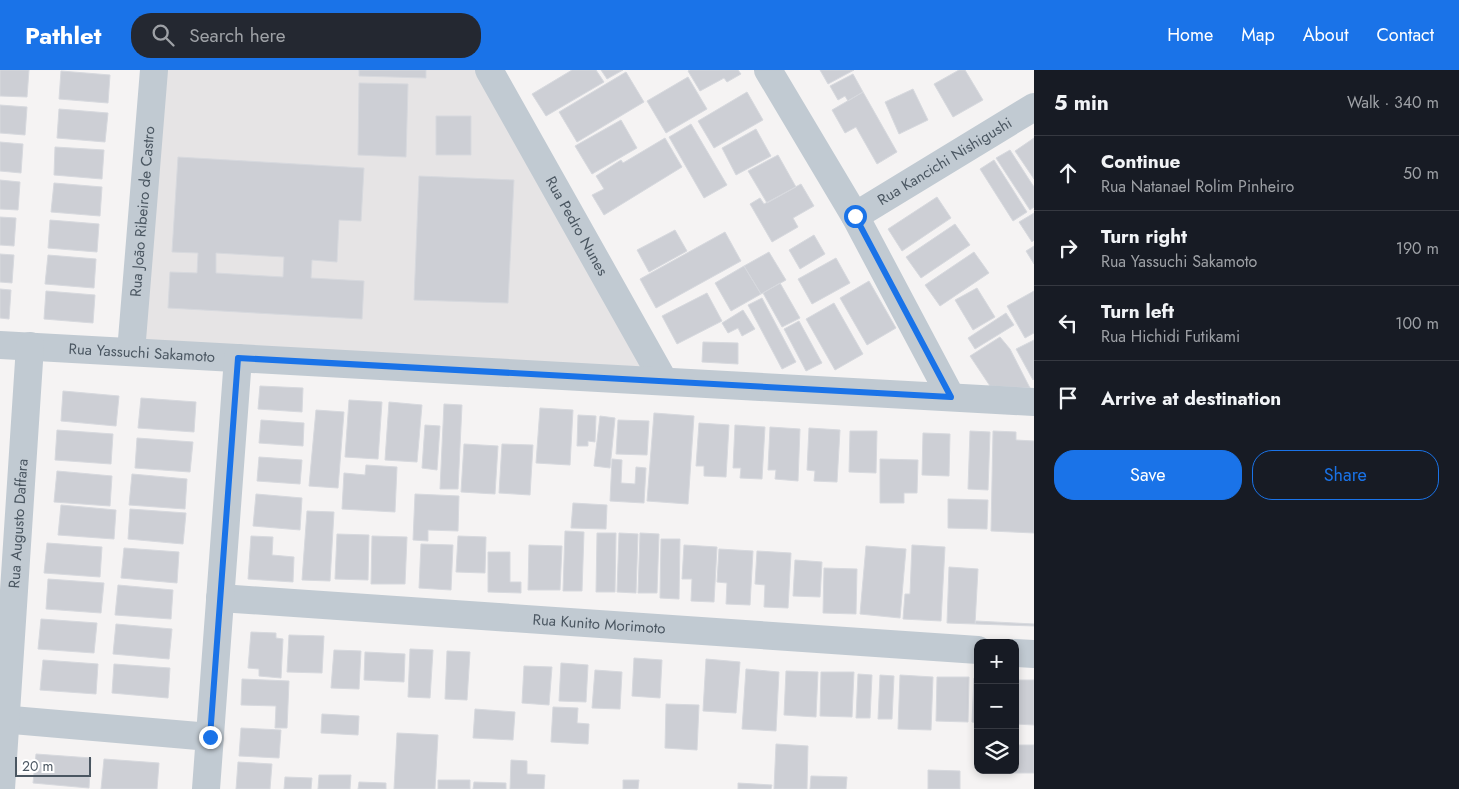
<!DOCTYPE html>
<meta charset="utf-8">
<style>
body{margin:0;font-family:Jost,sans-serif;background:#242831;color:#f1f3f6}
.controls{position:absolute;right:15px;bottom:15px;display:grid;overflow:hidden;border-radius:10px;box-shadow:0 2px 8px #0003}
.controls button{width:45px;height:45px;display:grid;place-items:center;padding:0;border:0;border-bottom:1px solid #363941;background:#171b24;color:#f1f3f6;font:25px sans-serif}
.scale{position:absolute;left:15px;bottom:12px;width:76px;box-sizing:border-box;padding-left:5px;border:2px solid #4a5661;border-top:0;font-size:14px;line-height:18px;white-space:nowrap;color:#4a5661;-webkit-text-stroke:4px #fff;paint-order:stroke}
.stop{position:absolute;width:15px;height:15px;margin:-11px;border:4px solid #1a73e8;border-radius:50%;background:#fff}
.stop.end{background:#1a73e8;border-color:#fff;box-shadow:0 1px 5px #0008}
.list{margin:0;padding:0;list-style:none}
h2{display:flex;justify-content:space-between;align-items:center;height:65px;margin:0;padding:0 20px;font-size:21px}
h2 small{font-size:16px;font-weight:400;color:#9ea1a6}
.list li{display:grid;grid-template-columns:32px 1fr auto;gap:15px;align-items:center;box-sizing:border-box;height:75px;padding:0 20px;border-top:1px solid #363941}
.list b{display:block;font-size:19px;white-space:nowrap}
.list p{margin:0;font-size:16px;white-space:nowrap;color:#9ea1a6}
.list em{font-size:16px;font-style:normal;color:#9ea1a6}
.actions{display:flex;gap:10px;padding:15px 20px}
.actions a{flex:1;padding:11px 0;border:1px solid #1a73e8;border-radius:20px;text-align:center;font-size:18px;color:#1a73e8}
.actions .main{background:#1a73e8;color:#fff}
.icon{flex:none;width:28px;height:28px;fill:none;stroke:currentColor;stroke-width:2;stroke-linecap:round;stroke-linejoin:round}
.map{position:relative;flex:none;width:1034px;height:719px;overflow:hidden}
header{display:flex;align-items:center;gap:30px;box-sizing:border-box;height:70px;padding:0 25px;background:#1a73e8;color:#fff}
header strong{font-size:24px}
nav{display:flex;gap:28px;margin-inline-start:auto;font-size:18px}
.search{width:350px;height:45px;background:#242831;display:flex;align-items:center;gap:12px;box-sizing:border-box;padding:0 18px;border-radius:20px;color:#9ea1a6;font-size:19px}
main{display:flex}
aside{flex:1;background:#171b24}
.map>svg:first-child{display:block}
</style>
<header>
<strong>Pathlet</strong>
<div class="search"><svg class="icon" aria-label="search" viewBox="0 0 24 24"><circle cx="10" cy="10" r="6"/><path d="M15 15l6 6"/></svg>Search here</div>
<nav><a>Home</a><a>Map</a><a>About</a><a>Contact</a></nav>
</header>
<main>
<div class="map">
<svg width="1034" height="719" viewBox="0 0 1034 719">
<rect width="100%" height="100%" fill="#f5f3f3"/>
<path fill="#e6e4e5" d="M154,0H488L657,311L131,282Z"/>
<path fill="#cdcfd5" stroke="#d7d9de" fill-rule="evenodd" d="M0,0H29L27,27L0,26Z
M359,0H426V8L359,6Z
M572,0H596L604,12L546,46L532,24Z
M601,0H623L607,9Z
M690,0H738L741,4L727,12L724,8L700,21L688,1Z
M820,0H854L828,14Z
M959,0H965L983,30L953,47L934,14Z
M61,1L110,5L108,33L59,29Z
M626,2L644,32L577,72L559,42Z
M853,4L863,22L848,31L845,26L838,30L830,16Z
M688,7L707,39L666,63L647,31Z
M359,13L408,14L406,87L358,85Z
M913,19L928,50L899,64L885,32Z
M747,22L763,50L714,78L698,51Z
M863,22L897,82L877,94L856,57L845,63L832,40Z
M0,35L27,37L25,65L0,63Z
M59,39L108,43L105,72L57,68Z
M436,46H471V85H436Z
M621,50L637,78L592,104L575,76Z
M691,54L727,115L704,128L669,67Z
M756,59L771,86L736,105L722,78Z
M665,68L682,97L604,145L592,125L604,119L596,106L621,90L623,93Z
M1034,68V109L1015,81Z
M0,72L23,74L21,103L0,101Z
M55,77L104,80L102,109L54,105Z
M1010,80L1034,117V137L1030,140L996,88Z
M778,85L796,117L767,133L748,101Z
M178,87L364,98L361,151L339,150L337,192L312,190L311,208L364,211L362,249L168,238L170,202L197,203L198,183L172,182ZM216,183L284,187L283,207L216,203Z
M994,90L1027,142L1013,151L980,99Z
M419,106L514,110L508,233L414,230Z
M0,110L20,112L18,140L0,139Z
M54,113L102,117L100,146L51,142Z
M801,114L814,136L793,148L798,157L772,172L750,134L760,128L764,134Z
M937,127L951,148L902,181L888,159Z
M1034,143V170L1032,172L1019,152Z
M0,147L16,148L14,176L0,175Z
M50,150L99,154L97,182L48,178Z
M955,154L970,175L921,208L906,187Z
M675,160L687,181L649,202L637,180Z
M725,162L741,191L656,238L640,209Z
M814,165L825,184L800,199L789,180Z
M1034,176V194L1026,181Z
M769,182L786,210L761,224L744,196Z
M974,182L989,203L940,236L925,215Z
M0,184L14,185L12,213L0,212Z
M48,185L96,189L94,218L45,214Z
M836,188L850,213L812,234L798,209Z
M744,196L761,224L731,241L715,213Z
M869,211L896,258L867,275L840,228Z
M780,213L800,248L782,257L763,223Z
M977,218L995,247L973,260L955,230Z
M0,219L11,220L9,249L0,248Z
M46,221L95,225L93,253L44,249Z
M1034,221V263L1025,268L1007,236Z
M707,223L722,251L677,274L662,246Z
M762,228L796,292L782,299L748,235Z
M834,233L863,284L835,300L806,249Z
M743,240L755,259L742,266L738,258L728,263L722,253Z
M1006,243L1014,255L975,279L968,268Z
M799,251L822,293L806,301L784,259Z
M1000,267L1010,279L1030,318L990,316L970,286Z
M1034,270V309L1033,310L1016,279Z
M703,272L738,273V294L702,292Z
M260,316L303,318L302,342L258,339Z
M63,321L119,326L116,356L61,351Z
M141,328L196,332L194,362L138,358Z
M349,330L382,332L378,389L345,387Z
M389,332L422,335L417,392L385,390Z
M444,334L462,335L458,419H440Z
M540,338L573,340L570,395L536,393Z
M316,340L344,342L338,418L309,416Z
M654,343L694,346L688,434L647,431Z
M578,345L596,346L595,372L588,371V376H577Z
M600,346L615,348L610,398L594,396Z
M261,350L304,353L303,376L259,373Z
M618,350L649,351L647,385L616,384Z
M699,353L729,355L726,407L704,406V396H696Z
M425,355L440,356L437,400L422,398Z
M735,355L765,357L762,409L740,408L741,398H733Z
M770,357L800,359L798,411L775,409L776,400H768Z
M809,358L840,360L837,412L814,411L815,401L807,400Z
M57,360L113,364L111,394L55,390Z
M850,361H877L876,403L849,402Z
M970,361L990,362L988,420L968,419Z
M993,361L1016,362V370L1034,371V463L991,461Z
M923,363L950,364L949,406L922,405Z
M137,368L193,372L190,402L135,398Z
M464,374L498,376L495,424L461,422Z
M502,374L533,375L530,425L499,423Z
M259,387L302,390L300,414L257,411Z
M612,389L622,390L621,413L635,414L636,397L646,398L644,433L610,431Z
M880,389L918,390L917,423H904V433H880Z
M366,395L397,397L395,442L342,439L344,403L365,405Z
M57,401L112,406L110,436L54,432Z
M132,404L187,409L185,439L129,435Z
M256,424L302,428L300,460L253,456Z
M415,424L459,426L458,461L428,460V471L413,470Z
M948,429L988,430L987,459L948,458Z
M573,433L607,435L606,459L571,458Z
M61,435L116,440L114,469L58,465Z
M130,439L186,443L183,474L128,469Z
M307,441L334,442L330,511L302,510Z
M565,461L584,462L582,521H563Z
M597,463H616L615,522H596Z
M619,463L638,464L636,523L617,522Z
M640,463L659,464L657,523H638Z
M337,464L369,465L368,510L335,509Z
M251,466L273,467L272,485L294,487L293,512L248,509Z
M372,466L407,467L405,514H371Z
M458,466L486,467L485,503L456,502Z
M661,469H680L679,529L660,528Z
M47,473L102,477L100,507L44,503Z
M421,474L453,475L451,520L419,518Z
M529,475L562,476L560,520H528Z
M684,475L717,477L714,532L691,531L692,509H682Z
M912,475L945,477L941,551L903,549L905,524H910Z
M866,476L906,479L900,548L860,544Z
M124,478L179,482L177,513L121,508Z
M719,479L753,481L750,535L726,534L727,513L717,512Z
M757,481L791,483L788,538L764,537L765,515L755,514Z
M488,482H510V512H521V523L488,522Z
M795,490L822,492L820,527L793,526Z
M949,497L978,499L975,554L947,553Z
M824,498L857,499L856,544L823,543Z
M48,509L104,513L101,543L46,539Z
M118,515L173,520L171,549L115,545Z
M41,549L97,553L94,583L38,579Z
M976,551L1034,554V556L975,554Z
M116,554L172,559L169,589L113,584Z
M251,562L276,563V568L283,569L281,608L259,606V599L248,598Z
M289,565L324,566L322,603L287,602Z
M410,579L433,580L430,628L408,627Z
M334,580L361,581L359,619L331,618Z
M447,581L470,582L467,630L445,629Z
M365,582L405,584L404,612L364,610Z
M634,588L662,590L660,628L632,626Z
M706,589L740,592L736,643L703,641Z
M43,590L98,594L96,624L40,620Z
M561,593L588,595L586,632L559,631Z
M114,594L170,598L168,628L112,623Z
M524,596L552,597L549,635L522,633Z
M746,599L779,602L776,661L742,659Z
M595,600L622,602L620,639L592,638Z
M786,601L818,602L816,647L784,645Z
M821,602H854L852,647L820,646Z
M858,604L872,605L870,648H856Z
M880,605L894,606L892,649H878Z
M900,605L933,607L931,660L898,659Z
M937,607H969L968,652L936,651Z
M974,608H978V653L972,652Z
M242,609L289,611L287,658H275L276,636L241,635Z
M1015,610H1034V655L1015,654Z
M666,634L699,635L697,680L665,678Z
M553,637L578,638L577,653L589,654L588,674L551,672Z
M475,639L515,642L513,670L473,668Z
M322,644L359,646L358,665L321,663Z
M241,658L281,660L279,688L239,686Z
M397,663L438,665L435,719H394Z
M776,674L808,676L807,719H774Z
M1015,675H1034V703H1003V700H1015Z
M36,684L91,688L89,718L33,713Z
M104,689L159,693L157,719H101Z
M511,690L527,691V704L545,705L544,719H510Z
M238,692L272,694L270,719H236Z
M928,700L960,701V719H928Z
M319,705H351L350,719H318Z
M811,706L847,707L846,719H810Z
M285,707L312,708L311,719H284Z
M438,710H470V719H438Z
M623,710H639L638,719H623Z
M359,712L386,713V719H358Z
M474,712L506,713V719H473Z
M738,713L772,715L771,719H738Z"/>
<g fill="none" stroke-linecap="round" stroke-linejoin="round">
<g stroke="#c1cad2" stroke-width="28">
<path id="s1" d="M489,0L664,311"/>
<path d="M768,0L855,146L951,327"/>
<path id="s2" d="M855,146L1034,37"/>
<path id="s3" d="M0,275L1034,332"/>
<path id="s4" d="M131,282L154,0"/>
<path id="s5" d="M220,528L978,580"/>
<path d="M1015,583L1034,584"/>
<path d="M0,649L210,667"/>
<path id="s6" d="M1,719L30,276"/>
<path d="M206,719L238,288"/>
</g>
</g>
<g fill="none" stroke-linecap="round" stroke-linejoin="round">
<path stroke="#1a73e8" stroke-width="6" d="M210,667L238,288L951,327L855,146"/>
</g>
<g text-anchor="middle" stroke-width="5" stroke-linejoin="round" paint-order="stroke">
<g font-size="15" fill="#4a5661" stroke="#fff">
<text dy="5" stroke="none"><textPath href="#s2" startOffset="105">Rua Kancichi Nishigushi</textPath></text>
<text dy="5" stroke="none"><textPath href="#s4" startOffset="141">Rua João Ribeiro de Castro</textPath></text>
<text dy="5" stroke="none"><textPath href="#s1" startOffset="179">Rua Pedro Nunes</textPath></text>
<text dy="5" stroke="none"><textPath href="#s3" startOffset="142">Rua Yassuchi Sakamoto</textPath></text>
<text dy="5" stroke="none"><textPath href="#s6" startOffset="266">Rua Augusto Daffara</textPath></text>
<text dy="5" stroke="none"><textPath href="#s5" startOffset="380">Rua Kunito Morimoto</textPath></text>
</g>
</g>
</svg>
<div class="controls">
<button>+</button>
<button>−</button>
<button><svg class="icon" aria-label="layers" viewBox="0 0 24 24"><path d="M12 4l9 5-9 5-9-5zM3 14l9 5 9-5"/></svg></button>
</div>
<div class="scale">20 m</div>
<div class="stop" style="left:855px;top:146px"></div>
<div class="stop end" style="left:210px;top:667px"></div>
</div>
<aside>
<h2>5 min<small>Walk · 340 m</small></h2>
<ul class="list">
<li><svg class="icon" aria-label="ahead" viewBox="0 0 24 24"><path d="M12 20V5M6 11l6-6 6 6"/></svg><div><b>Continue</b><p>Rua Natanael Rolim Pinheiro</p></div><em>50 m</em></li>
<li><svg class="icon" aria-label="right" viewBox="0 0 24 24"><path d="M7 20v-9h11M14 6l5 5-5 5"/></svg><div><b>Turn right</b><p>Rua Yassuchi Sakamoto</p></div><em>190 m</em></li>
<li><svg class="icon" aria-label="left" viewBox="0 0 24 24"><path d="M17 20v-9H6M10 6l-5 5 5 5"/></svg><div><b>Turn left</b><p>Rua Hichidi Futikami</p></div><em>100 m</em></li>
<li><svg class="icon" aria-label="arrive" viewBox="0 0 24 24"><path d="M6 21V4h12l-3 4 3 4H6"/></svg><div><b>Arrive at destination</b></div></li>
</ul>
<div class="actions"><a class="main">Save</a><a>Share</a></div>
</aside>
</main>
